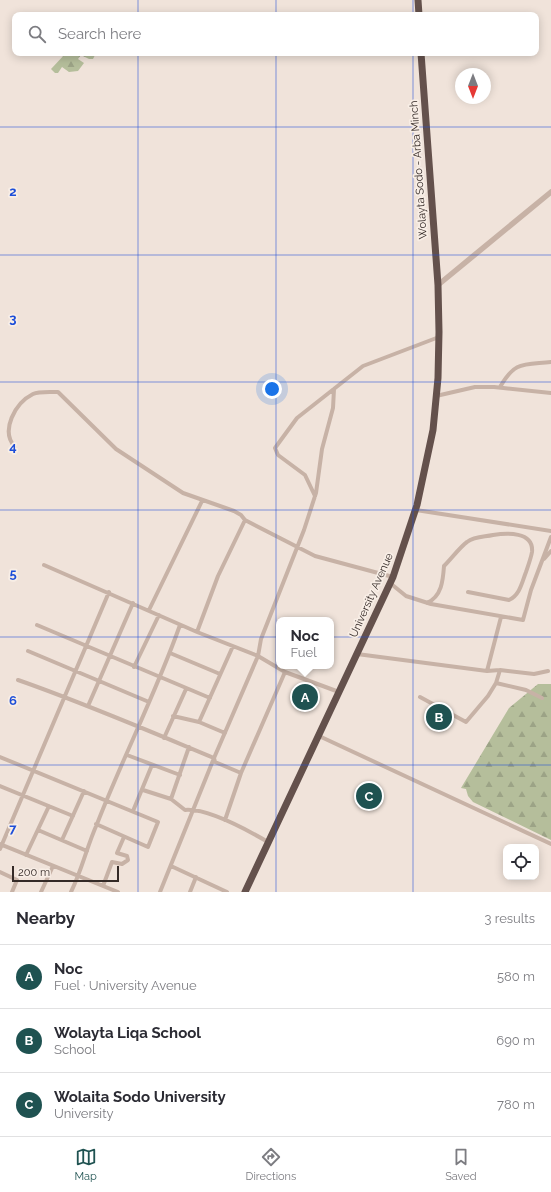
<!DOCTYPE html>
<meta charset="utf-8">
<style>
body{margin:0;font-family:Raleway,sans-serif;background:#f2f2f3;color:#2b2b33}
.controls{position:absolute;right:12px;bottom:12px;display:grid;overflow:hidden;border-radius:8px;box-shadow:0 2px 10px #0003}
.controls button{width:36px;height:36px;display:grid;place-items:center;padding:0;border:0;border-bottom:1px solid #e1e1e2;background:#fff;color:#2b2b33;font:20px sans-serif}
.compass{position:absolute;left:455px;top:68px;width:36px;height:36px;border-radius:50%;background:#fff;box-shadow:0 2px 10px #0003;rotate:180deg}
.scale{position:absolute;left:12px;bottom:10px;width:107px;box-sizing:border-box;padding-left:4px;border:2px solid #342a27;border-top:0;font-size:11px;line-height:14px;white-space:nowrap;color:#342a27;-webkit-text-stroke:3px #f8eee6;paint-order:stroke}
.you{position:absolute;left:272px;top:389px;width:14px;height:14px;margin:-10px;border:3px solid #fff;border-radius:50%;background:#1a73e8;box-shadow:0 0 0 6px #1a73e833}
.badge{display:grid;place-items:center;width:26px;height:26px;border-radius:50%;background:#1f5251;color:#fff;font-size:13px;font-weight:700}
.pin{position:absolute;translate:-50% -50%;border:2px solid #fff;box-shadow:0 1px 4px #0006}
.popup{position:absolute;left:276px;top:617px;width:58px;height:52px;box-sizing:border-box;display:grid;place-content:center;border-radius:8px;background:#fff;filter:drop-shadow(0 1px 3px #0005);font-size:13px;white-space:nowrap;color:#7c7c81}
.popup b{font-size:15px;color:#2b2b33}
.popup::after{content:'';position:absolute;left:50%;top:100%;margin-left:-8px;border:8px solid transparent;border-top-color:#fff}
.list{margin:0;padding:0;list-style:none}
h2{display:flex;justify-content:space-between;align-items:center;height:52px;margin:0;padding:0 16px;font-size:17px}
h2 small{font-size:13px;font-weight:400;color:#7c7c81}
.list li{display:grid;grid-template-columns:26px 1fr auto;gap:12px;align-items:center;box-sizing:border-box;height:64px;padding:0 16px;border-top:1px solid #e1e1e2}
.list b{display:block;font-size:15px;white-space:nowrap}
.list p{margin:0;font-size:13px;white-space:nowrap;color:#7c7c81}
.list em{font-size:13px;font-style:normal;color:#7c7c81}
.icon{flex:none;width:22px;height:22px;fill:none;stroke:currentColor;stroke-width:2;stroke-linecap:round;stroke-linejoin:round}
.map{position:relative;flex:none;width:551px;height:892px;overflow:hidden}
.search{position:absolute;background:#fff;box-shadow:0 2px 10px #0003;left:12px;right:12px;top:12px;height:44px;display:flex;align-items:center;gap:10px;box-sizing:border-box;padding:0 14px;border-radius:8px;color:#7c7c81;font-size:15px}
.sheet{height:244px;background:#fff}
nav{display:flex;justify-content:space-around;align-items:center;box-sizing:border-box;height:56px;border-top:1px solid #e1e1e2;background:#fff;font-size:11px;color:#7c7c81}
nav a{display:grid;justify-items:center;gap:2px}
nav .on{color:#1f5251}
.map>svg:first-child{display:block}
</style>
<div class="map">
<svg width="551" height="892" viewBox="0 0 551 892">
<defs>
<pattern id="forest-firs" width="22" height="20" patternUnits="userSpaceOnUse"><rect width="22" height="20" fill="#b5be9b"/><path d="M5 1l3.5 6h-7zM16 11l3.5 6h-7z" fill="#9ca386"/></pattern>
</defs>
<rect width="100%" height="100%" fill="#f0e3da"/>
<path fill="url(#forest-firs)" d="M66,53H96L93,59H89L81,55L78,59L84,63L78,71L69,72L62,67L58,73H55L51,69Z
M538,684H551V840L473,802L468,796L466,789L461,788L509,708Z"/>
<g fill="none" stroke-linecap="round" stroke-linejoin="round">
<path stroke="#c7b2a6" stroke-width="4" d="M500,387C515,361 523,365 551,362
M436,396L475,387H494L551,393
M15,447C0,431 15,403 33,394C39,391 51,392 58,392L116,449L183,493L234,511L241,515L245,520L315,556L393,577
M315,496L305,475L278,455L275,448L297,418L363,366L439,337
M416,510L551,531
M544,559L551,551
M44,565L197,632L258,656L285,672L339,692
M390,583L406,596L431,604L523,620L531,590L551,537
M427,603C442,596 443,580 444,566C451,559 461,546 467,542C475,536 484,537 493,535C506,533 534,531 532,552C531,558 528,566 526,572C522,582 520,595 509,600L468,592
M149,610L202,501
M37,625L210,698
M197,632L218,576L245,520
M28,651L149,702
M170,653L220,674
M357,654L487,671L501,617
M134,667L159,615
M500,670L534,674L548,671
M487,671L500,670L496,683L526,690L542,698
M18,680C84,703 149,731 214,758L215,762L241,773
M420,697L466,722L488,696L496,683
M88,706L133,603
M173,716L199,722
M225,733L199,722L233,646
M319,736L551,844
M164,738L186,689
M127,755L180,775
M0,757L158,822L148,847L96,824
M0,786L73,816
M143,790L171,799L185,810C207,808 249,831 268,842
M171,799L189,747
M133,811L152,765
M225,820L241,773L285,672
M38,830L87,851
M62,840L84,791
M0,844L118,892
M0,849L109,592
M26,855L49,806
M171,866L227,892
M0,872L17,880L12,892
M103,886L112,862L122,864L128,860L127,856L117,853L124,837
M41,892L53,866
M71,892C82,870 87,846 97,824C123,757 156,693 180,625
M160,892L214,758L258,656L261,639L304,530L316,493L322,449L333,408L334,389
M190,892L196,877"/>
<path stroke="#c7b2a6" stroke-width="5.5" d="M438,285L551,192"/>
<path stroke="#64514c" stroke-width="7" d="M418,0L419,15
M245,892L393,577L417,505L433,430L438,378L439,332L438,285L421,53"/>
</g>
<path fill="none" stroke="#1d4ed8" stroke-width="1" stroke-opacity="0.55" d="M138,0V15M276,0V15M413,0V15M138,53V892M276,53V892M413,53V892M0,127H551M0,255H551M0,382H551M0,510H551M0,637H551M0,765H551"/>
<g text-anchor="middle" stroke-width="3.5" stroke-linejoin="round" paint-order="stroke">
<g font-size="11" fill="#342a27" stroke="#f8eee6">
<text transform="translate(418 170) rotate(-94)" y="4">Wolayta Sodo - Arba Minch</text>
<text transform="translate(371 595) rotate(-66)" y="4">University Avenue</text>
</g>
</g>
<g font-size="13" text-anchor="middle" font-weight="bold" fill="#1d4ed8" stroke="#f8eee6" stroke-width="3.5" stroke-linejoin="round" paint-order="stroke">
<text x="13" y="196">2</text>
<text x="13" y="323">3</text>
<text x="13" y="451">4</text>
<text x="13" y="578">5</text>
<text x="13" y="705">6</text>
<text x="13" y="833">7</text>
</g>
</svg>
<div class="controls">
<button><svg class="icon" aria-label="locate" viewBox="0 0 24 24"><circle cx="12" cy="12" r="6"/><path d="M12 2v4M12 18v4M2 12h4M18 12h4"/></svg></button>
</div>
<svg class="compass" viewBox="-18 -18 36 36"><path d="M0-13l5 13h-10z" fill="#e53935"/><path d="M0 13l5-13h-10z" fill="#7c7c81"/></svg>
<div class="scale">200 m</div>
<div class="you"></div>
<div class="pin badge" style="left:305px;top:697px">A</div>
<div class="popup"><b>Noc</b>Fuel</div>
<div class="pin badge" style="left:439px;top:717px">B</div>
<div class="pin badge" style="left:369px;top:796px">C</div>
<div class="search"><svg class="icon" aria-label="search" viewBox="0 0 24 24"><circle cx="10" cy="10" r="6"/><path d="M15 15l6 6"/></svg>Search here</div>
</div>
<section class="sheet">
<h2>Nearby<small>3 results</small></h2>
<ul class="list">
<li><span class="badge">A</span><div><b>Noc</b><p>Fuel · University Avenue</p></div><em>580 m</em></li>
<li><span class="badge">B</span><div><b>Wolayta Liqa School</b><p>School</p></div><em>690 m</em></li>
<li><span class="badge">C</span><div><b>Wolaita Sodo University</b><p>University</p></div><em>780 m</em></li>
</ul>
</section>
<nav>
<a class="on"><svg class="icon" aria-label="map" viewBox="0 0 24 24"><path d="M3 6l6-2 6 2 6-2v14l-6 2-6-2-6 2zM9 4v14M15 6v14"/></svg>Map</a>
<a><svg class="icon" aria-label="directions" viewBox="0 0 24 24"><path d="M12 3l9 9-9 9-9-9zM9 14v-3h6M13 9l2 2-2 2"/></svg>Directions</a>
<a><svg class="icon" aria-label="saved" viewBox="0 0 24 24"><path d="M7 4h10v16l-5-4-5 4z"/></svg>Saved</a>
</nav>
